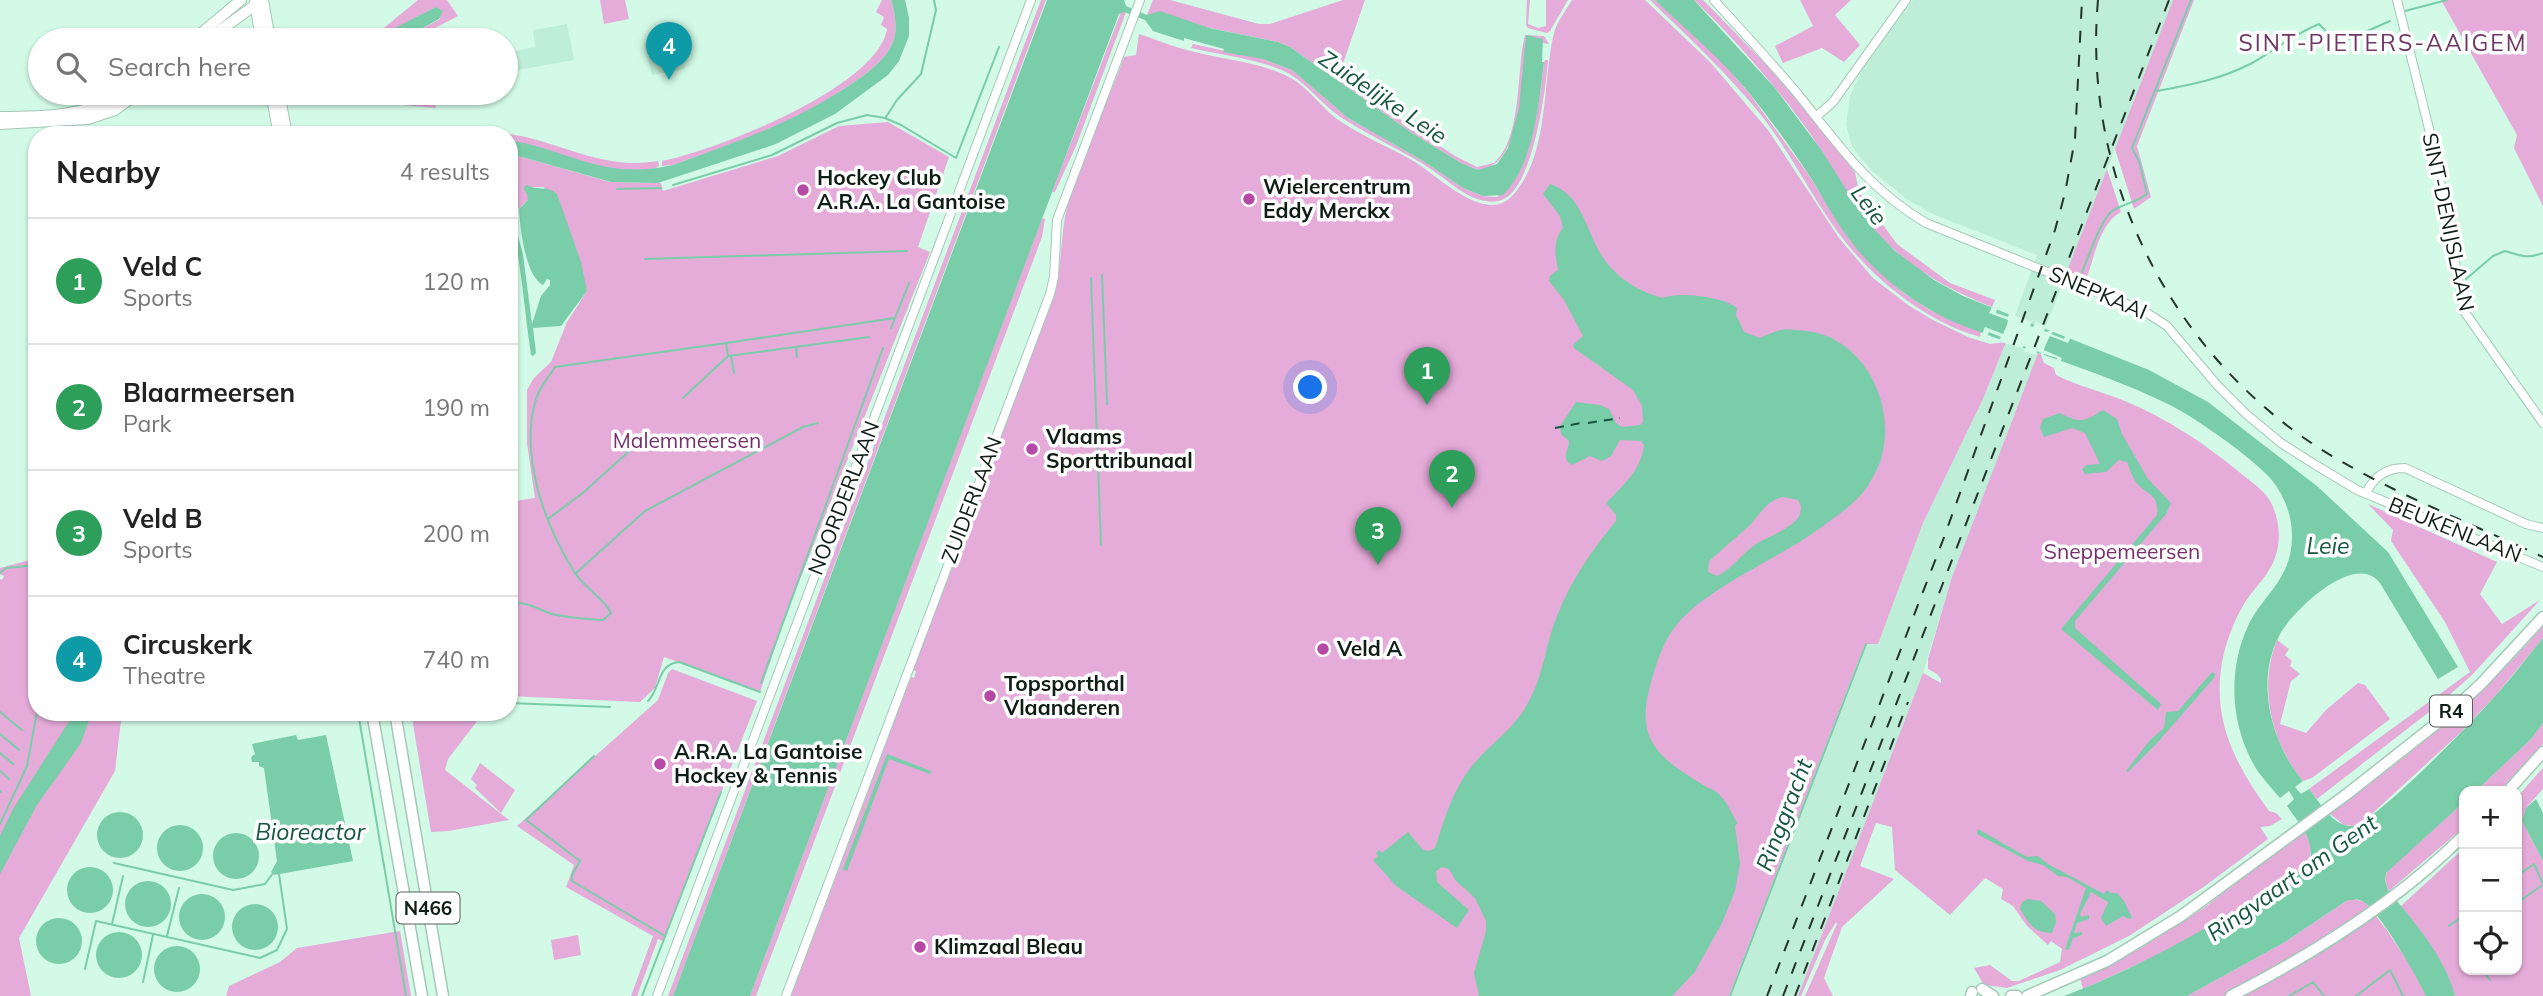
<!DOCTYPE html>
<meta charset="utf-8">
<style>
body{margin:0;font-family:Mulish,sans-serif;background:#f2f2f2;color:#222}
.controls{position:absolute;right:21px;bottom:21px;display:grid;overflow:hidden;border-radius:14px;box-shadow:0 2px 5px #0004}
.controls button{width:63px;height:63px;display:grid;place-items:center;padding:0;border:0;border-bottom:2px solid #e0e0e0;background:#fff;color:#222;font:35px sans-serif}
.you{position:absolute;left:1311px;top:388px;width:24px;height:24px;margin:-18px;border:5px solid #fff;border-radius:50%;background:#1a73e8;box-shadow:0 0 0 10px #1a73e833}
.badge{display:grid;place-items:center;width:46px;height:46px;border-radius:50%;background:#b648a6;color:#fff;font-size:23px;font-weight:700}
.pin{position:absolute;translate:-50% -58px;filter:drop-shadow(0 2px 4px #0008)}
.pin::after{content:'';position:absolute;top:37px;width:24px;height:21px;background:inherit;clip-path:polygon(0 0,100% 0,50% 100%)}
.list{margin:0;padding:0;list-style:none}
h2{display:flex;justify-content:space-between;align-items:center;height:91px;margin:0;padding:0 28px;font-size:30px}
h2 small{font-size:23px;font-weight:400;color:#767676}
.list li{display:grid;grid-template-columns:46px 1fr auto;gap:21px;align-items:center;box-sizing:border-box;height:126px;padding:0 28px;border-top:2px solid #e0e0e0}
.list b{display:block;font-size:26px;white-space:nowrap}
.list p{margin:0;font-size:23px;white-space:nowrap;color:#767676}
.list em{font-size:23px;font-style:normal;color:#767676}
.icon{flex:none;width:38px;height:38px;fill:none;stroke:currentColor;stroke-width:2;stroke-linecap:round;stroke-linejoin:round}
.map{position:relative;flex:none;width:2543px;height:996px;overflow:hidden}
.search{position:absolute;background:#fff;box-shadow:0 2px 5px #0004;left:28px;top:28px;width:490px;height:77px;display:flex;align-items:center;gap:18px;box-sizing:border-box;padding:0 24px;border-radius:38px;color:#767676;font-size:26px}
.panel{position:absolute;background:#fff;box-shadow:0 2px 5px #0004;left:28px;top:126px;width:490px;height:595px;border-radius:28px}
.map>svg:first-child{display:block}
</style>
<div class="map">
<svg width="2543" height="996" viewBox="0 0 2543 996">
<rect width="100%" height="100%" fill="#d2fae6"/>
<path fill="#beeed7" d="M1913,0H2173L2045,329L2015,316L2037,255L1935,215L1908,200L1872,171L1852,147L1846,125L1850,96L1864,66Z
M567,24L574,60L506,72V53L535,47L533,30Z
M679,37L685,69L652,75L644,43Z
M2006,342L2038,353L1952,577L1923,673L1798,996H1730L1866,644L1878,643L1923,523L1983,399Z"/>
<path fill="#e5abd9" d="M418,0H447L458,16L412,40H401L440,19L436,7C421,14 381,40 369,40Z
M600,0H625L629,19L604,24Z
M882,0H891C895,13 898,29 893,42C887,58 870,71 857,80C799,122 739,141 673,165L662,166V161C715,151 878,87 887,29L881,25L884,17L876,12Z
M1041,0H1046L673,996H668Z
M1153,0H1170L1259,24H1270L1343,0H1365L1339,75L1343,81L1455,156L1477,167L1494,163C1523,138 1516,69 1525,35L1544,36L1549,44L1543,43L1542,39L1526,36C1523,70 1524,168 1478,170L1461,163L1412,133L1290,47L1278,42L1147,15Z
M1527,0H1530L1528,24L1538,28L1546,26V0H1568L1550,31L1547,33L1528,28L1526,25Z
M1572,0H1645L1710,62L1768,130L1839,238L1873,278L1908,305L1931,319L1968,337L1990,344L2006,342L1983,399L1923,523L1878,644H1865L1729,996H791L911,677L914,678L916,671L913,670L990,470H993L994,465L992,462L1055,291C1063,260 1060,228 1070,196C1084,148 1108,103 1124,57L1136,55L1139,34C1157,40 1176,48 1195,52C1225,60 1259,62 1287,76C1308,86 1321,108 1340,121C1363,137 1390,147 1415,162C1437,175 1485,225 1512,196C1550,156 1542,81 1554,33C1557,22 1566,10 1572,0Z
M1650,0H1655L1722,61L1749,93L1808,174L1850,240L1901,291L1928,309L1981,332L1980,337C1926,322 1873,279 1840,235C1811,196 1791,153 1761,115C1728,74 1688,37 1650,0Z
M1694,0H1703L1715,12L1777,76L1855,172L1859,192L1897,244L1950,283L1995,300L1992,307C1946,289 1904,265 1872,227C1846,196 1828,158 1804,125C1771,81 1734,38 1694,0Z
M1800,0H1851L1835,15L1860,45L1844,62L1822,48L1783,63L1775,46L1813,26Z
M2173,0H2194L2137,146L2151,197L2134,209L2115,149Z
M2441,0H2543V206L2514,148L2517,135Z
M1121,12H1126L1076,146L1055,192H1052Z
M1193,44L1263,59L1292,70L1348,118L1423,161L1463,188L1483,196L1497,197C1502,192 1509,188 1513,182C1534,153 1540,97 1544,62L1545,60H1548C1546,90 1533,185 1504,199C1484,208 1461,192 1446,180C1414,155 1376,140 1342,118C1319,103 1305,79 1279,69C1252,58 1220,55 1191,48Z
M383,93H433L436,108L369,102Z
M888,122L949,157L918,247L930,252L787,612L760,692L664,657L655,688L640,702L509,696V502L535,498L527,443V390L534,378L551,362L567,322L587,291L544,187H530L528,200L512,215V204L509,206V156L522,157L610,182L661,183L663,191L778,156L839,126Z
M482,132C548,131 592,172 658,161L659,166C629,186 544,146 509,140V135H461Z
M2107,169L2121,212C2099,224 2095,257 2086,279L2067,271Z
M1042,218L1045,219L1042,237L756,996H750Z
M2038,353L2041,354L2044,363L2054,368L2056,375C2078,386 2103,392 2125,401C2166,418 2204,443 2238,471C2247,479 2258,486 2266,495C2282,516 2283,549 2269,570C2262,582 2251,592 2244,604C2235,619 2228,637 2224,653C2209,715 2234,763 2269,811L2276,813L2282,819L2270,826L2260,827L2268,839L2205,886L2129,936L2060,970L2007,988L1984,985L1974,968L1990,965L2012,981H2019L2060,962L2062,949L2051,941L2048,945L2027,926L2013,906L2001,899L2003,889L1985,878L1950,915L1895,870L1892,827L1876,823L1860,866L1894,879L1842,927L1824,978L1833,996H1805L1837,924L1836,922L1825,940L1801,996H1798L1923,673L1941,683V679L1937,674L1928,669V659L1952,577Z
M2368,504L2497,562L2480,594L2502,624L2540,600L2472,675L2438,705L2317,799L2309,789L2470,672L2445,622L2391,541L2393,530Z
M37,558V712H122L115,771L19,938L31,996H0V579L2,580L4,576L0,574V568Z
M2543,626V638L2496,695L2461,732L2362,823L2355,826L2344,825L2330,814C2406,757 2481,699 2543,626Z
M2277,640L2289,649L2285,655L2292,661L2290,666L2300,674L2291,681L2280,724L2306,733L2326,710L2358,683L2365,685L2390,719L2312,778L2303,781C2271,742 2258,688 2277,640Z
M672,669L757,701L663,941L658,939L637,996H631L653,936L566,887L574,865L517,826L658,700L668,673Z
M411,712H484L448,759L445,770L509,820L449,831L431,832Z
M2543,723V744L2499,791H2476L2531,739Z
M480,763L515,790L501,813L475,788L477,785L471,779Z
M2543,768V789L2526,808L2522,821L2543,861V996H2455C2446,963 2421,933 2401,906L2464,848V970H2517V797Z
M2464,802V827L2389,891C2385,883 2383,877 2389,869Z
M2305,832L2311,846L2309,865L2195,936L2156,956L2083,989L2080,978L2141,948L2204,908L2283,846L2285,847Z
M2354,899L2365,902L2386,929L2417,975L2426,996H2187L2285,942L2346,901Z
M400,931L411,996H226L229,986L280,962L297,948Z
M578,935L581,955L554,960L551,940Z"/>
<path fill="#7acda9" fill-rule="evenodd" d="M891,0H905L909,18V36L899,61L888,75L835,114L776,144L658,183L611,182L522,157L509,156V140C572,151 604,181 673,165C739,141 799,121 857,80C870,71 887,58 893,42C898,29 895,13 891,0Z
M1047,0H1124L1126,6L1147,15L1160,11L1209,28L1278,42L1290,47L1412,133L1461,163L1478,170L1497,164L1508,148L1519,108L1526,35L1543,39L1542,62H1544C1539,103 1534,165 1503,195L1483,196L1463,188L1423,161L1348,118L1292,70L1263,59L1223,52L1224,49L1184,38V41L1153,31L1145,20L1124,12L1119,14L750,996H673Z
M1655,0H1694L1775,88L1822,151L1852,199L1872,227L1895,251L1934,280L1963,296L2149,370L2208,402L2318,487L2388,552L2458,667L2438,679L2380,583C2355,550 2291,612 2279,636C2255,682 2271,743 2303,781L2295,787L2301,794L2309,789C2319,801 2333,827 2352,826C2373,825 2477,717 2495,696C2512,678 2527,657 2543,638V723L2531,739L2476,791H2464V802L2386,873L2385,881L2388,890C2413,921 2445,956 2455,996H2426C2418,978 2378,908 2362,901C2356,898 2351,900 2346,901L2285,942L2187,996H2064C2152,963 2230,915 2309,865C2316,840 2300,825 2287,806L2294,799L2289,791L2280,798C2271,787 2261,777 2254,765C2230,723 2228,669 2248,626C2255,610 2268,597 2278,582C2300,550 2295,508 2271,479C2258,465 2241,452 2226,441C2209,429 2191,416 2172,406C2101,371 2022,350 1949,320C1911,301 1875,274 1850,240C1833,219 1822,194 1807,172C1789,145 1770,119 1750,94C1722,59 1687,31 1655,0Z
M436,7L443,11L439,19L401,40H377L389,31Z
M1550,184C1582,194 1586,231 1602,256C1615,277 1639,292 1663,298C1677,291 1725,297 1737,308L1736,315L1744,332L1760,338C1766,335 1773,332 1780,330C1788,328 1798,330 1806,331C1863,337 1896,403 1882,455C1880,465 1874,475 1869,484C1857,503 1840,513 1823,526C1781,558 1711,585 1678,623C1663,641 1656,664 1650,686C1634,744 1663,760 1708,788C1722,791 1731,811 1737,823L1735,826L1740,863L1735,891L1722,923L1694,973L1672,996H1479L1474,973L1486,931V921L1475,898L1456,881L1449,869L1442,867L1436,871L1437,882L1469,910L1457,928L1396,886L1373,860L1378,856L1376,853L1379,850L1382,853L1408,832L1423,850L1429,851L1435,848C1445,818 1452,791 1472,766C1492,741 1516,729 1531,697C1544,672 1546,642 1557,616C1571,580 1592,550 1616,521V515L1606,503C1623,485 1641,471 1644,445L1641,441L1620,440L1611,456L1602,461L1590,456L1572,465C1560,458 1569,451 1569,441L1561,434L1560,426L1576,402L1600,405L1609,409L1616,423L1622,427L1640,425L1643,422L1642,406L1633,390L1574,348L1573,345L1583,336L1564,300L1549,281L1550,276L1558,270C1555,255 1553,239 1563,228L1560,216L1543,194ZM1783,497L1798,500L1801,506C1801,512 1800,517 1795,521C1784,532 1769,536 1756,544C1742,553 1733,569 1717,576L1708,572L1709,561C1722,549 1736,538 1749,526C1760,515 1766,500 1783,497Z
M527,185C537,191 548,185 557,194L581,262L587,291L561,326L533,328L536,353L533,356L531,355C526,321 523,288 518,255C515,238 509,224 509,206L512,204H514L512,215L523,254L532,324L541,296L550,285V280L547,279L543,285C525,276 520,227 519,209L528,200L527,194L524,190V187Z
M2103,410L2117,419L2122,434L2148,479L2171,503L2166,514L2075,621V628L2161,704L2158,710L2061,629L2157,515C2160,492 2143,495 2134,479C2131,474 2129,467 2127,462L2119,460L2106,472L2085,474L2082,469L2087,465L2100,464L2085,433L2072,428L2044,437L2040,428L2043,419L2060,413C2082,424 2083,422 2103,410Z
M2212,672L2215,674L2214,678L2158,742L2128,772L2126,771L2150,740L2164,728L2166,712L2178,711Z
M75,712H92L81,743L37,805L0,874V836L13,809Z
M296,735L298,740L326,735L353,861L274,875L271,872L277,861L264,768L259,766V762H252L251,757L255,754L252,744Z
M887,754L931,771L930,774L889,759L847,871L843,869Z
M2536,799L2543,813V861L2522,821L2526,808Z
M97 835a23 23 0 1 1 46 0a23 23 0 1 1-46 0Z
M157 848a23 23 0 1 1 46 0a23 23 0 1 1-46 0Z
M1978,829L2027,857L2038,856L2048,864L2104,894L2107,890L2111,893H2117L2124,901L2132,918L2129,919L2123,916L2106,926L2101,918L2108,902L2091,892L2080,914L2081,917L2089,915V919L2077,923L2074,933L2082,932V935L2073,938L2069,950L2065,949L2086,888L2067,877L2058,876L2043,865L2028,861L1977,834Z
M213 856a23 23 0 1 1 46 0a23 23 0 1 1-46 0Z
M67 890a23 23 0 1 1 46 0a23 23 0 1 1-46 0Z
M125 904a23 23 0 1 1 46 0a23 23 0 1 1-46 0Z
M179 917a23 23 0 1 1 46 0a23 23 0 1 1-46 0Z
M2028,899L2041,901L2055,914L2056,922L2052,933C2032,932 2030,924 2020,909L2022,902Z
M232 927a23 23 0 1 1 46 0a23 23 0 1 1-46 0Z
M36 941a23 23 0 1 1 46 0a23 23 0 1 1-46 0Z
M96 955a23 23 0 1 1 46 0a23 23 0 1 1-46 0Z
M154 969a23 23 0 1 1 46 0a23 23 0 1 1-46 0Z"/>
<path fill="#d2fae6" d="M1992,307L1997,309L1996,313L2008,317L2009,312L2012,315L2032,322L2030,326L2033,327L2036,322L2046,326L2044,331L2046,332L2056,329L2051,334L2064,339L2066,335L2071,337L2068,343L2050,336L2045,346L2044,350L2062,358L2060,363L2056,362L2057,358L2044,354V359L2042,358L2041,353L2037,351L2035,355L2024,351L2026,347L2024,346L2022,348L1998,341L2001,337L1989,332L1987,336L1982,334L1985,327L2003,334L2007,325L2008,320L1989,313Z"/>
<g fill="none" stroke-linecap="round" stroke-linejoin="round">
<path stroke="#7acda9" stroke-width="2" d="M2405,11L2447,0
M2157,91C2190,85 2222,79 2252,63C2277,49 2292,35 2319,24L2338,44L2390,21
M886,117L897,100L921,74L936,10L934,0
M673,185L772,155L837,123L867,115L885,118L901,125L956,158L999,47
M617,189L661,188
M645,259L907,251
M2082,272C2088,258 2101,219 2112,211C2122,204 2136,203 2147,194L2139,161L2132,148L2191,0
M1102,275L1107,404
M1091,278L1101,545
M2466,279L2493,256L2505,251C2521,256 2527,259 2543,253
M891,328L909,283
M726,343L895,318
M796,347L797,357
M731,356L734,373
M683,398L728,356L869,337
M548,519L584,492L647,435
M0,573L6,568L37,565
M575,574L645,511L803,427L818,423
M509,603C531,602 534,608 552,614C569,618 586,619 603,620L611,613C604,598 584,588 575,573C545,526 519,456 536,399C539,388 549,377 555,367L726,343L728,356
M761,683L883,348
M648,701C661,688 657,664 679,662L760,692
M509,703L610,707
M0,712L22,730
M358,712L406,996
M0,734L19,750
M0,753L13,764
M594,756L526,820L580,861L572,875V881L665,936
M0,771L9,779
M0,791L1,792
M0,824L27,766L37,712
M114,863L233,890L265,884L273,873
M2517,876L2534,864L2543,884
M2517,903L2541,886
M112,924L123,876
M2449,926L2464,915
M167,936L179,888
M2464,942L2461,944L2464,949
M85,969L96,921L260,958L277,950L287,929L279,874
M2482,970L2490,980
M143,982L153,935
M642,996L721,792
M1730,996L1866,644
M2289,996L2313,982L2324,996
M2356,996L2390,970L2403,996"/>
<path stroke="#14563e" stroke-width="2" stroke-dasharray="9 7" stroke-linecap="butt" d="M1588,423L1620,418
M1555,428L1581,423"/>
<defs>
<path id="tertiary" d="M1714,0C1742,31 1770,61 1797,93C1839,145 1867,188 1926,223L2144,311L2167,326L2217,385L2246,414L2281,443L2314,464L2357,490L2543,567
M2397,0L2435,153L2464,311L2543,423
M1816,117L1833,102L1906,0
M2366,494C2373,477 2386,468 2405,468L2526,524L2543,528
M657,996L1031,0
M786,996L1050,294L1054,277L1057,220L1140,0"/>
<path id="primary" d="M263,0L270,40
M255,1L261,40
M193,40L241,0
M207,40L262,0
M271,93L279,135
M279,93L287,135
M0,117C43,117 88,116 126,93
M0,124L88,119L115,110L138,93"/>
<path id="trunk" d="M372,712L422,996
M395,712L443,996
M2508,791L2543,752
M1982,989L1993,996
M1971,996L1972,992
M2011,996H2017
M2027,996L2107,961L2181,916L2347,794L2446,716L2481,684L2543,617
M2231,996C2315,953 2397,902 2464,835"/>
</defs>
<use href="#tertiary" stroke="#a3c9b7" stroke-width="10"/>
<use href="#primary" stroke="#a3c9b7" stroke-width="12"/>
<use href="#trunk" stroke="#a3c9b7" stroke-width="13"/>
<use href="#tertiary" stroke="#fff" stroke-width="8"/>
<use href="#primary" stroke="#fff" stroke-width="10"/>
<use href="#trunk" stroke="#fff" stroke-width="10"/>
<path stroke="#23342c" stroke-width="2" stroke-dasharray="12 12" stroke-linecap="butt" d="M2098,0C2082,177 2170,352 2319,448C2387,491 2470,523 2543,557
M1767,996L1943,540L2055,230L2065,193L2075,139L2082,0
M1783,996L2169,0
M1795,996L1908,702"/>
</g>
<g fill="#b648a6" stroke="#fff" stroke-width="2.5">
<circle cx="803" cy="190" r="7"/>
<circle cx="1249" cy="199" r="7"/>
<circle cx="1032" cy="449" r="7"/>
<circle cx="1323" cy="649" r="7"/>
<circle cx="990" cy="696" r="7"/>
<circle cx="660" cy="764" r="7"/>
<circle cx="920" cy="947" r="7"/>
</g>
<g text-anchor="middle" stroke-width="7" stroke-linejoin="round" paint-order="stroke">
<g fill="#fff" stroke="#56615c" stroke-width="2">
<rect x="2430" y="695.5" width="42" height="31" rx="5"/>
<rect x="396.5" y="892.5" width="63" height="31" rx="5"/>
</g>
<g font-size="19" font-weight="bold" fill="#0e1d16">
<text x="2451" y="718">R4</text>
<text x="428" y="915">N466</text>
</g>
<g font-size="21" font-weight="bold" fill="#0e1d16" stroke="#fff" text-anchor="start">
<text x="817" y="185">Hockey Club<tspan x="817" dy="24">A.R.A. La Gantoise</tspan></text>
<text x="1263" y="194">Wielercentrum<tspan x="1263" dy="24">Eddy Merckx</tspan></text>
<text x="1046" y="444">Vlaams<tspan x="1046" dy="24">Sporttribunaal</tspan></text>
<text x="1337" y="656">Veld A</text>
<text x="1004" y="691">Topsporthal<tspan x="1004" dy="24">Vlaanderen</tspan></text>
<text x="674" y="759">A.R.A. La Gantoise<tspan x="674" dy="24">Hockey &amp; Tennis</tspan></text>
<text x="934" y="954">Klimzaal Bleau</text>
</g>
<g font-size="21" fill="#0e1d16" stroke="#fff">
<text transform="translate(2448 222) rotate(78)" y="7">SINT-DENIJSLAAN</text>
<text transform="translate(2098 293) rotate(23)" y="7">SNEPKAAI</text>
<text transform="translate(844 498) rotate(-69)" y="7">NOORDERLAAN</text>
<text transform="translate(972 500) rotate(-69)" y="7">ZUIDERLAAN</text>
<text transform="translate(2455 530) rotate(22)" y="7">BEUKENLAAN</text>
</g>
<g font-size="21" fill="#772f6c" stroke="#fff">
<text x="687" y="448">Malemmeersen</text>
<text x="2122" y="559">Sneppemeersen</text>
</g>
<g font-size="23" letter-spacing="2" fill="#6e3765" stroke="#fff">
<text x="2383" y="51">SINT-PIETERS-AAIGEM</text>
</g>
<g font-size="23" font-style="italic" fill="#14563e" stroke="#fff">
<text transform="translate(1383 97) rotate(34)" y="8">Zuidelijke Leie</text>
<text transform="translate(1869 205) rotate(53)" y="8">Leie</text>
<text x="2328" y="554">Leie</text>
<text transform="translate(1784 815) rotate(-69)" y="8">Ringgracht</text>
<text x="310" y="840">Bioreactor</text>
<text transform="translate(2292 878) rotate(-35)" y="8">Ringvaart om Gent</text>
</g>
</g>
</svg>
<div class="controls">
<button>+</button>
<button>−</button>
<button><svg class="icon" aria-label="locate" viewBox="0 0 24 24"><circle cx="12" cy="12" r="6"/><path d="M12 2v4M12 18v4M2 12h4M18 12h4"/></svg></button>
</div>
<div class="you"></div>
<div class="pin badge" style="left:1427px;top:405px;background:#2e9e5b">1</div>
<div class="pin badge" style="left:1452px;top:508px;background:#2e9e5b">2</div>
<div class="pin badge" style="left:1378px;top:565px;background:#2e9e5b">3</div>
<div class="pin badge" style="left:669px;top:80px;background:#0f9aa8">4</div>
<div class="search"><svg class="icon" aria-label="search" viewBox="0 0 24 24"><circle cx="10" cy="10" r="6"/><path d="M15 15l6 6"/></svg>Search here</div>
<section class="panel">
<h2>Nearby<small>4 results</small></h2>
<ul class="list">
<li><span class="badge" style="background:#2e9e5b">1</span><div><b>Veld C</b><p>Sports</p></div><em>120 m</em></li>
<li><span class="badge" style="background:#2e9e5b">2</span><div><b>Blaarmeersen</b><p>Park</p></div><em>190 m</em></li>
<li><span class="badge" style="background:#2e9e5b">3</span><div><b>Veld B</b><p>Sports</p></div><em>200 m</em></li>
<li><span class="badge" style="background:#0f9aa8">4</span><div><b>Circuskerk</b><p>Theatre</p></div><em>740 m</em></li>
</ul>
</section>
</div>
